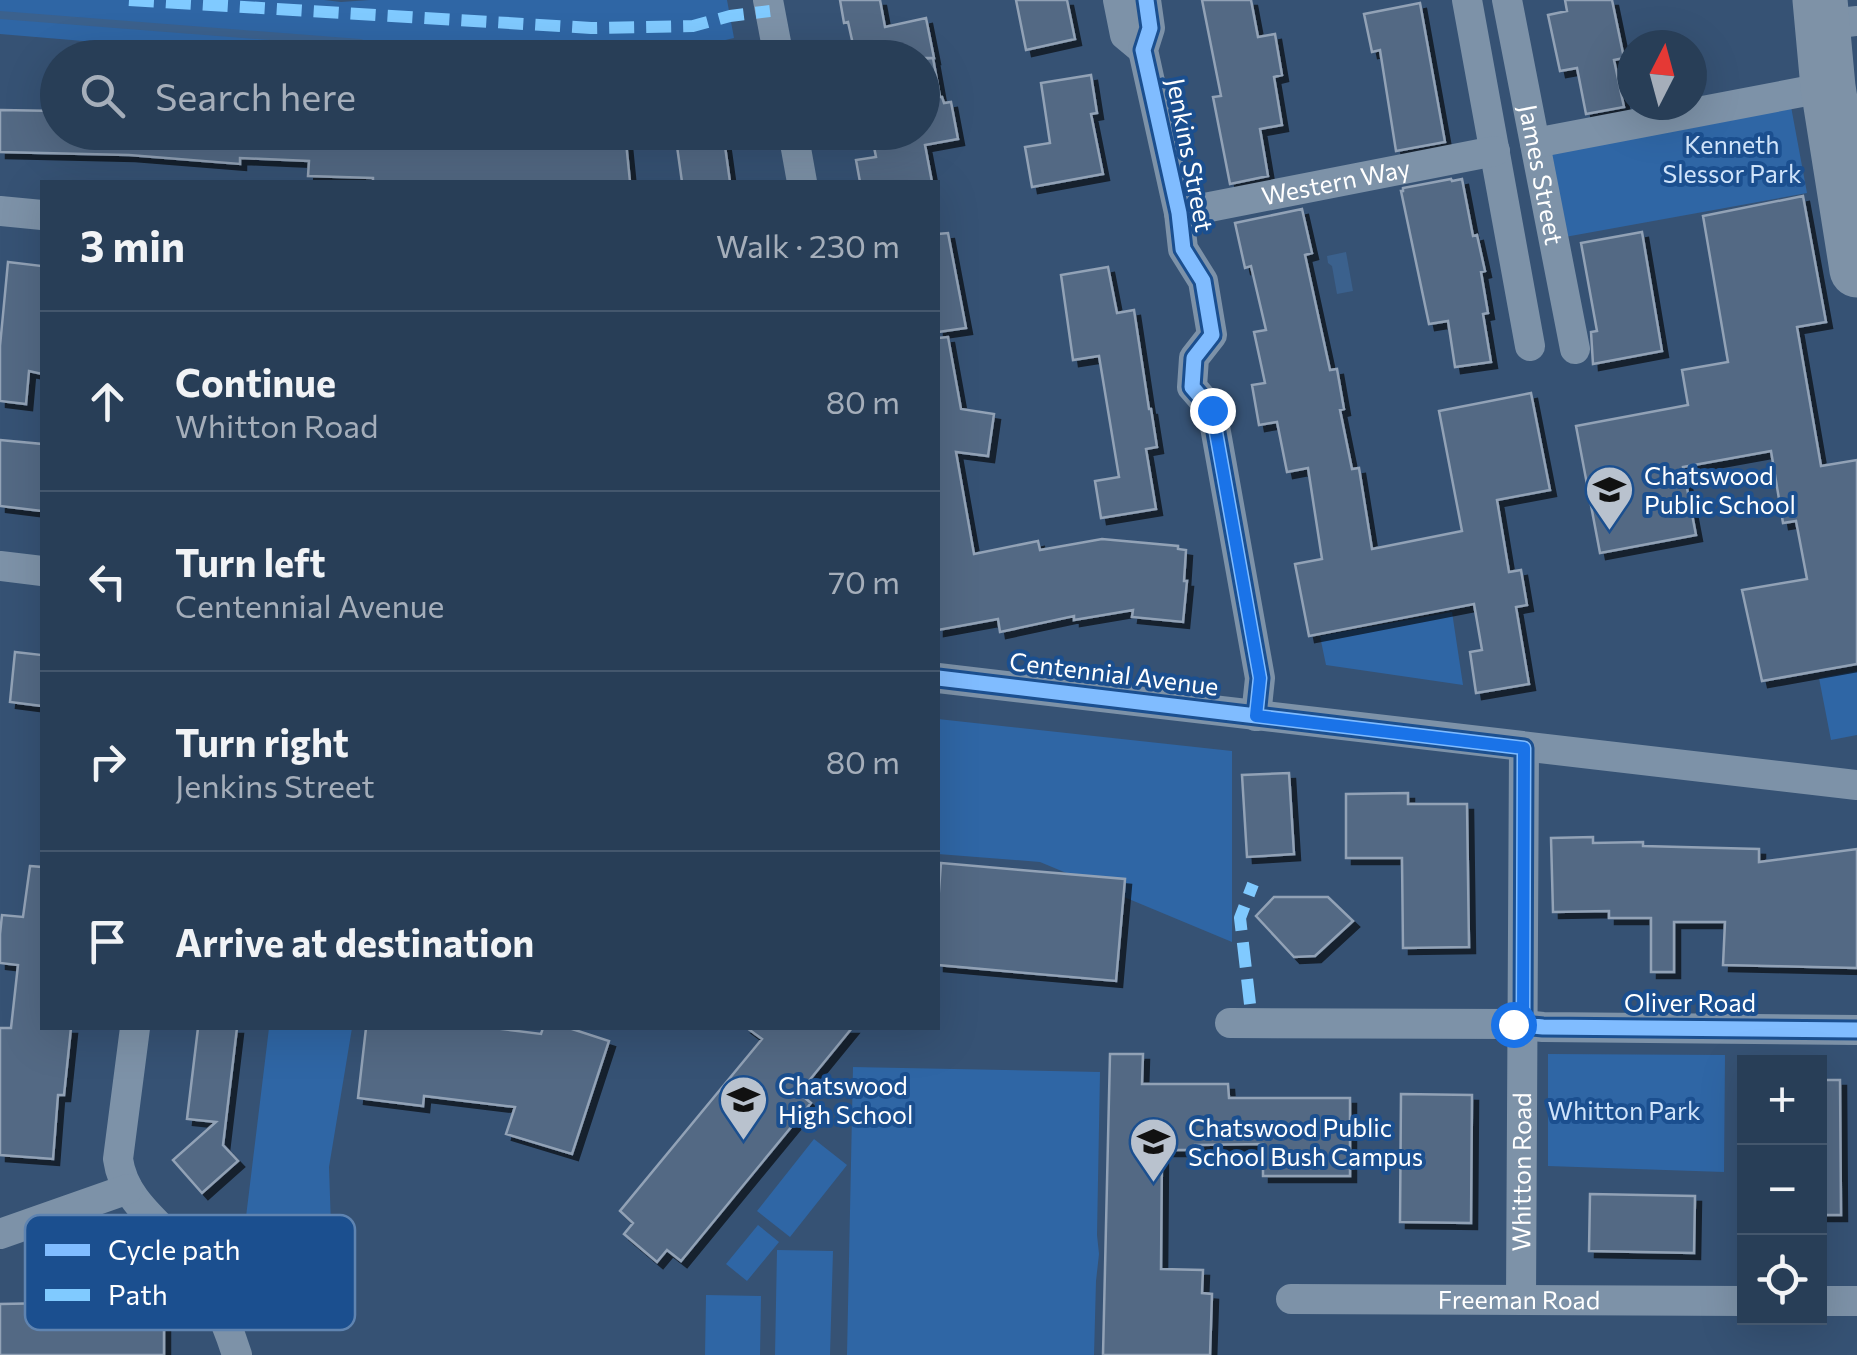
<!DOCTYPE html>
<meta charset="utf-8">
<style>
body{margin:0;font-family:Commissioner,sans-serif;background:#30455d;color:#f1f3f6}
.controls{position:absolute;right:30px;bottom:30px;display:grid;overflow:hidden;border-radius:0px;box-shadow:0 10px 40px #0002}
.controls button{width:90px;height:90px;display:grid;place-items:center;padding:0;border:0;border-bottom:2px solid #44576d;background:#283e57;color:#f1f3f6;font:50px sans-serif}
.compass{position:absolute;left:1617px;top:30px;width:90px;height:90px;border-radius:50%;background:#283e57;box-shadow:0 10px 40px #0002;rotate:6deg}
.stop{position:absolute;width:30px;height:30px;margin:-22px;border:8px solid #1a73e8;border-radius:50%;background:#fff}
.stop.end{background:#1a73e8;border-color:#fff;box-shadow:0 2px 10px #0008}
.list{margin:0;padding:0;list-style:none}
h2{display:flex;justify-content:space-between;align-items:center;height:130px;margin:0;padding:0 40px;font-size:42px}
h2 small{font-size:32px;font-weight:400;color:#a5aeba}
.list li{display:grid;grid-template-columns:65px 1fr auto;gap:30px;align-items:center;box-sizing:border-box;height:180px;padding:0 40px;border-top:2px solid #44576d}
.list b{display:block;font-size:38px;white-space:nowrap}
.list p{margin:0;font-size:32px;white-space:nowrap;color:#a5aeba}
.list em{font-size:32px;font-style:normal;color:#a5aeba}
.icon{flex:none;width:55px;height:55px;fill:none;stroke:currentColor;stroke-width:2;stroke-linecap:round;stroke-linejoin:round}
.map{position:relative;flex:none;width:1857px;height:1355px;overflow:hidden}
.search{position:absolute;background:#283e57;box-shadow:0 10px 40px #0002;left:40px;top:40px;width:900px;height:110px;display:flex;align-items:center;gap:25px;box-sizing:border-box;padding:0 35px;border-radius:55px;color:#a5aeba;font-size:38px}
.panel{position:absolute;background:#283e57;box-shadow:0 10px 40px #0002;left:40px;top:180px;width:900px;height:850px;border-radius:0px}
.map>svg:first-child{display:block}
</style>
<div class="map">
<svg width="1857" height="1355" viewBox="0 0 1857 1355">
<defs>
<filter id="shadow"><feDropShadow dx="6" dy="6" stdDeviation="0" flood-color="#0009"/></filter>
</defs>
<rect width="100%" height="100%" fill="#365274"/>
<path fill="#2f66a5" d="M0,0H324L341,2L370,0H727L734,38L649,58H286L0,34Z
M1790,101L1807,193L1565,237L1548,145Z
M1452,612L1463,685L1326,665L1320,636Z
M1857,671V735L1831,740L1819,678Z
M938,719L1232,751V942L1040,862L938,854Z
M269,1028H352L329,1167L331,1226L321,1237L295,1259L277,1232L257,1245L262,1273L250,1279L241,1258Z
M1548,1054L1725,1055L1724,1172L1548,1166Z
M853,1067L1100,1072L1097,1235L1099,1254L1096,1281L1094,1355H847Z
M814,1139L847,1165L790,1237L757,1211Z
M758,1225L779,1242L747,1281L726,1264Z
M777,1250L833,1251L830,1355H775Z
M706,1295L761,1296L760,1355H705Z"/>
<path fill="#3b618d" d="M1346,252L1353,291L1337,294L1332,266L1328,263L1327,256Z"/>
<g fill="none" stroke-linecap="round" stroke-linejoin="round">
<path stroke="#3b618d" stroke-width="8" d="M0,15L360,43"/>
</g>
<path fill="#526984" stroke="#92a2b6" stroke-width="2.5" filter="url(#shadow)" d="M840,0H880L885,27L926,18L934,58H856L848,22L844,23Z
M1016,0H1067L1075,39L1026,50Z
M1202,0H1251L1258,37L1275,34L1282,75L1274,77L1282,125L1260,129L1268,176L1230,184L1213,97L1221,96Z
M1565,0H1612L1624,58L1614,60L1624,107L1586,114L1577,68L1560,71L1548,15L1567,11Z
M1420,3L1445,142L1396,151L1380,50L1372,52L1364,14Z
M933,58L940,97H942L944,103L951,102L958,139L925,145L932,182H860L856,160L876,157L871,132H922V59Z
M1091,75L1097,113L1091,114L1103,174L1032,187L1025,147L1050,143L1041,83Z
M0,110L58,111V132H468L467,146H532L531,132H573L574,147L626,142L630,182H373V178L308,176L309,161L240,158V164L129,155L0,152Z
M675,132H723L730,182H682Z
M1451,179L1452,181L1462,179L1473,236L1477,235L1485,271L1481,272L1488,313L1483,314L1491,362L1455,367L1448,321L1429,324L1401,191H1403V188Z
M1803,196L1826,322L1797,327L1821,466L1857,460V664L1762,681L1742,590L1807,579L1796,521L1783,523L1771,451L1683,467L1696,535L1600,553L1576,426L1688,405L1682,370L1728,362L1703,216Z
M1302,209L1312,253L1305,255L1330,370L1337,369L1344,409L1340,410L1352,469L1359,468L1372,549L1462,531L1439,411L1531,393L1550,490L1497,500L1509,572L1521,570L1527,605L1516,607L1529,684L1476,693L1470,652L1482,650L1474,604L1309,636L1295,564L1322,559L1308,468L1287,472L1277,422L1259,425L1252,385L1265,383L1254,332L1266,330L1251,266L1245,268L1235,223Z
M1642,232L1662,351L1593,364L1591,332L1597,331L1581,243Z
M948,233L966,328L938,332V234Z
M8,262L42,266V374L29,371L26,404L0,401V346Z
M1108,267L1117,313L1134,310L1149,409H1151L1157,447L1146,449L1156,509L1101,518L1095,481L1119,477L1099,356L1073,360L1061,275Z
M948,337L961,409L994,414L988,456L956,452L974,554L1038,541L1040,550L1102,539L1178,546V549L1186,550L1184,581H1187L1183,622L1132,617L1133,610L1074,620V616L1000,632L998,619L938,630V338Z
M0,440L42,444V511L0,506Z
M15,652L42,655V706L10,702Z
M1289,773L1294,854L1247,857L1242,775Z
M1408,793V804H1467L1469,947L1403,948L1402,858H1346V794Z
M1593,837V843L1643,842V846L1759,849V862L1857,849V968L1723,965L1725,922H1674V972H1651V918H1609V911L1553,912L1551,838Z
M941,863L1125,879L1116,981L938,965V904Z
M30,866L42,867V1028H71L64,1095H58L53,1159L0,1155V1028H11L18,965L0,963V934L2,915L23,917Z
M1274,897H1328L1353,921L1315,956L1294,957L1256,916Z
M198,1028H237L223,1145L238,1161L202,1193L173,1160L216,1122L187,1119Z
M366,1028H494L541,1034L543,1028H569L609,1041L572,1154L506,1134L515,1107L424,1096L423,1106L358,1098Z
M747,1028H852L799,1093L811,1103L681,1261L667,1250L657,1262L624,1234L633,1223L620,1211L762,1039Z
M1110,1054H1143L1142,1084H1228L1229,1098H1350V1176H1263V1144L1195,1145V1150H1162L1161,1269L1203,1270L1202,1293L1212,1294L1210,1355H1103Z
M1820,1080H1840L1841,1215H1820Z
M1401,1094L1472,1095L1471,1223L1400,1222Z
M1590,1194L1695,1196L1694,1253L1589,1251Z
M53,1292H102V1303L164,1302V1355H0V1304L53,1303Z"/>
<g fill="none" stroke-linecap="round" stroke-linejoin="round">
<g stroke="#7d92a8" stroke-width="30">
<path d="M768,0L779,58"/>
<path d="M1118,0L1125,35L1143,50"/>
<path d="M1146,0L1150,28L1143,50L1179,213L1183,249L1203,281L1212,335L1194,358L1192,387L1212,410L1260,678L1256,716"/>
<path d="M1467,0L1530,346"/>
<path id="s1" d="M1507,0L1575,349"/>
<path d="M1822,25L1857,21"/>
<path d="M793,132L802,182"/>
<path d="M1535,143L1828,87"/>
<path d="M0,211L42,215"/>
<path id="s2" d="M1179,213L1495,151"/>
<path d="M0,566L42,571"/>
<path d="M938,678L1857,785"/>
<path d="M1230,1023L1513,1024L1543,1027L1857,1030"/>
<path d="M135,1028L118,1159C124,1203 163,1225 189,1258C211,1288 226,1319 237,1355"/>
<path d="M0,1234L128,1189"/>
<path id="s3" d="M1291,1299L1744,1301"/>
<path id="s4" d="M1521,1300L1524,748"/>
<path d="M1820,1301H1857"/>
</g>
<path stroke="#7e92a7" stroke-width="55" d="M1820,0L1828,87L1857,270"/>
<path stroke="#80caff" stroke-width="12" stroke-dasharray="25 12" stroke-linecap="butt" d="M129,0L591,28L693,26L730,16L770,11
M1250,1004L1240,918L1253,884"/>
<defs>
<path id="cycleway" d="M1146,0L1150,28L1143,50L1179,213L1183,249L1203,281L1212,335L1194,358L1192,387L1212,410L1260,678L1256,716
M938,678L1524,748L1523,1025L1543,1027L1857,1030"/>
</defs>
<use href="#cycleway" stroke="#1b4f8f" stroke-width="21"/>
<use href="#cycleway" stroke="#80bcff" stroke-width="15"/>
</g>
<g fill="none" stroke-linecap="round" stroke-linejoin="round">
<path stroke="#1a73e8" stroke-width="12" d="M1212,410L1260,678L1256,716L1524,748L1523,1025L1513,1024"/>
</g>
<defs>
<symbol id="school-pin" viewBox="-11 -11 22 30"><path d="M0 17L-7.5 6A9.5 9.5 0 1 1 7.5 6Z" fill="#b9c2ce" stroke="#1b4f8f"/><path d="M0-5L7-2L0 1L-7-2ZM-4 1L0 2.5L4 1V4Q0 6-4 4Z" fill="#111"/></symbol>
</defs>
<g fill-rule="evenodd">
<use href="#school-pin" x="1582" y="462" width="55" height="75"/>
<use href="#school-pin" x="716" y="1072" width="55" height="75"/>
<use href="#school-pin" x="1126" y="1114" width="55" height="75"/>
</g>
<g text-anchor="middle" stroke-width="8" stroke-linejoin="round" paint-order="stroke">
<g font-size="25" fill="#cfe3fa" stroke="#1b4f8f">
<text x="1732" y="154">Kenneth<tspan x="1732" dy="29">Slessor Park</tspan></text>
<text x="1624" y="1120">Whitton Park</text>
</g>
<g font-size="25" fill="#fff" stroke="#1b4f8f">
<text transform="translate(1190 155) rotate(79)" y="9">Jenkins Street</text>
<text dy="9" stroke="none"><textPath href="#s1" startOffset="178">James Street</textPath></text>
<text dy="9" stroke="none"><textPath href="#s2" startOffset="160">Western Way</textPath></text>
<text transform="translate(1114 674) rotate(7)" y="9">Centennial Avenue</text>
<text x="1690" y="1012">Oliver Road</text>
<text dy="9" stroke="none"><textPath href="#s4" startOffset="128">Whitton Road</textPath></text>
<text dy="9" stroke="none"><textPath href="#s3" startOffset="228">Freeman Road</textPath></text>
</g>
<g font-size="25" fill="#fff" stroke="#1b4f8f" text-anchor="start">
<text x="1644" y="485">Chatswood<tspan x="1644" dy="29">Public School</tspan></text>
<text x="778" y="1095">Chatswood<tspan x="778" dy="29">High School</tspan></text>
<text x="1188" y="1137">Chatswood Public<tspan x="1188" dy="29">School Bush Campus</tspan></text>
</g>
</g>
<rect x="25" y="1215" width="330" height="115" rx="15" fill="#1b4f8f" stroke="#5f84b1" stroke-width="2.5"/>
<rect x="45" y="1244" width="45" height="12" fill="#80bcff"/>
<rect x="45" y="1289" width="45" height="12" fill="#80caff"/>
<g font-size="28" fill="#fff">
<text x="108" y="1260">Cycle path</text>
<text x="108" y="1305">Path</text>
</g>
</svg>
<div class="controls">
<button>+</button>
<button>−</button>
<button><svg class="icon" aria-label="locate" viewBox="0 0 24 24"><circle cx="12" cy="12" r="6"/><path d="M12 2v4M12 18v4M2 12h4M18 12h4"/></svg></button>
</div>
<svg class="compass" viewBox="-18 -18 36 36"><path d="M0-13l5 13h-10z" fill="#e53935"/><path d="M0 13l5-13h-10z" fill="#a5aeba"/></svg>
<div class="stop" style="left:1513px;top:1024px"></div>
<div class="stop end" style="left:1212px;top:410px"></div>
<div class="search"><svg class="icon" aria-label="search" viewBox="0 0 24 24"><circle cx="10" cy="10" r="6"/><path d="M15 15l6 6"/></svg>Search here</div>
<section class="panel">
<h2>3 min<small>Walk · 230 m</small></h2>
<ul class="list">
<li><svg class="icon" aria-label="ahead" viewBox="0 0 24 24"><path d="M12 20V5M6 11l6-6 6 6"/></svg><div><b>Continue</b><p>Whitton Road</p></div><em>80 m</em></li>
<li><svg class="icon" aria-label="left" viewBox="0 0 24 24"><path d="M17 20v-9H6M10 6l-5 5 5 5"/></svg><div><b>Turn left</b><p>Centennial Avenue</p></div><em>70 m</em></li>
<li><svg class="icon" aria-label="right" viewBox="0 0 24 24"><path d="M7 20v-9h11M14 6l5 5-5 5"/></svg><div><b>Turn right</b><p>Jenkins Street</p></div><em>80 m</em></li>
<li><svg class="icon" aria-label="arrive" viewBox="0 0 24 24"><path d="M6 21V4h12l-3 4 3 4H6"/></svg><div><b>Arrive at destination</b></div></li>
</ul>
</section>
</div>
